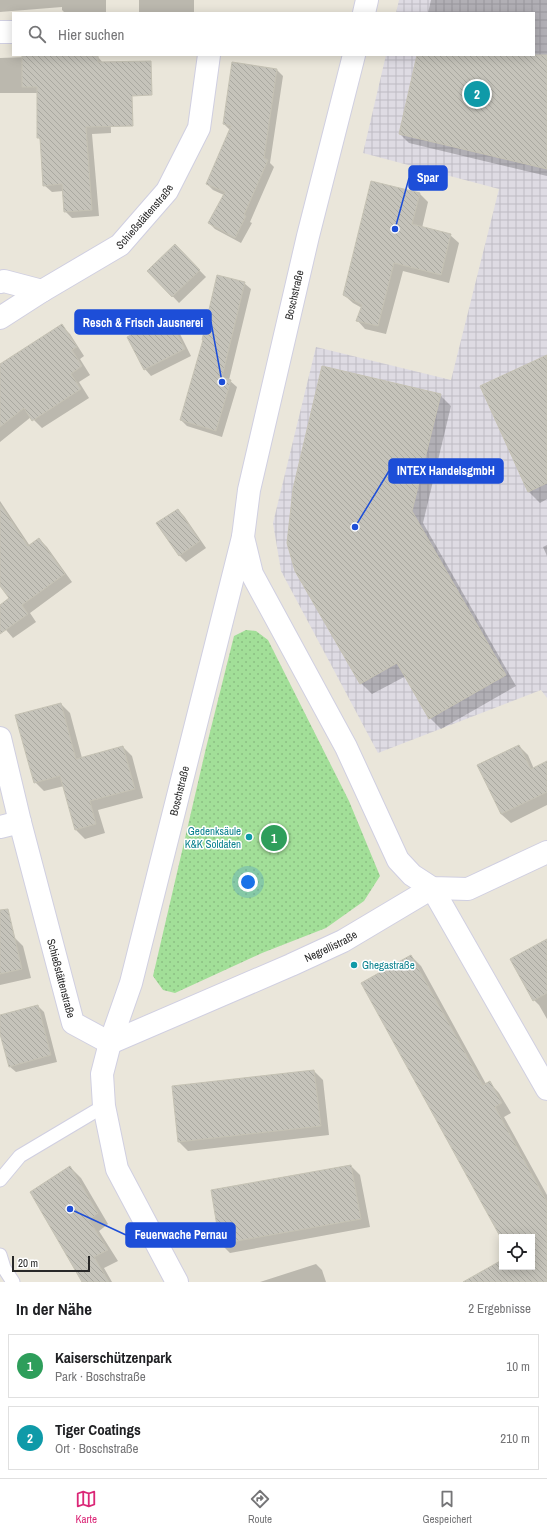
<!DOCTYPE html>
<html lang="de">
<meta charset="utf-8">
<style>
body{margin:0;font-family:"Archivo Narrow",sans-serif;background:#f6f6f6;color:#202124}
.controls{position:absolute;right:12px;bottom:12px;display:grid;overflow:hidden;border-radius:0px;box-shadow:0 2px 10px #0003}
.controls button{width:36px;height:36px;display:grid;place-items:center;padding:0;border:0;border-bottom:1px solid #e0e0e0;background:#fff;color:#202124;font:20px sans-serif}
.scale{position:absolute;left:12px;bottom:10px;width:78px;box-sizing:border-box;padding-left:4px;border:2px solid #282828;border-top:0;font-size:11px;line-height:14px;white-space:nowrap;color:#282828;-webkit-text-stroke:3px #fff;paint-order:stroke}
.you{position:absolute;left:248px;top:882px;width:14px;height:14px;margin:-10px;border:3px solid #fff;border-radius:50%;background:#1a73e8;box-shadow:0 0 0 6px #1a73e833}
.badge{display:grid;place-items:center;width:26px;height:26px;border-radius:50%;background:#db2777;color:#fff;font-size:13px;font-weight:700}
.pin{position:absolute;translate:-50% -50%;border:2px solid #fff;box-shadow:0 1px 4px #0006}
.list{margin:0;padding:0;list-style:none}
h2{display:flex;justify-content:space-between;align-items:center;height:52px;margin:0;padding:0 16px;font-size:17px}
h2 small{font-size:13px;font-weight:400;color:#757577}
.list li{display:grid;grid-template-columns:26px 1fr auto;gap:12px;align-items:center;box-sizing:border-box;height:64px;margin:0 8px 8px;padding:0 8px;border:1px solid #e0e0e0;border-radius:0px}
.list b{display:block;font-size:15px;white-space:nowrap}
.list p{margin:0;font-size:13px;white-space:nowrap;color:#757577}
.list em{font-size:13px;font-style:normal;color:#757577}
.icon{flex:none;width:22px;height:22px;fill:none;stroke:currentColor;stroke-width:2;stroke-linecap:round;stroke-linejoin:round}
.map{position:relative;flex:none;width:547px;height:1282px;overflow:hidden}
.search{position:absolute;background:#fff;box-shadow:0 2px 10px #0003;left:12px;right:12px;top:12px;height:44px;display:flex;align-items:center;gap:10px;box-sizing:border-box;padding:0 14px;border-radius:0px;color:#757577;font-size:15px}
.sheet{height:196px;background:#fff}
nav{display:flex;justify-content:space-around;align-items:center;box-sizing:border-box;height:56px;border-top:1px solid #e0e0e0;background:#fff;font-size:11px;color:#757577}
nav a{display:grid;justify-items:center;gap:2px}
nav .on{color:#db2777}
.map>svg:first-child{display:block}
</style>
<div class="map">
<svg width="547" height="1282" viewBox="0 0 547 1282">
<defs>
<pattern id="industrial-grid" width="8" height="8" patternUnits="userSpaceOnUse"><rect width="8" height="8" fill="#dedbe3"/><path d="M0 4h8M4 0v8" fill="none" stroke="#bebcc3"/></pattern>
<pattern id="park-dots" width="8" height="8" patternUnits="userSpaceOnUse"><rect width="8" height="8" fill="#a2df98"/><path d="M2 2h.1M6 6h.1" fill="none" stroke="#8cbf83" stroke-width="1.8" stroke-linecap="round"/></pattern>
<pattern id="building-back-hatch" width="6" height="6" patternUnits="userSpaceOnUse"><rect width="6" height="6" fill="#c5c3ba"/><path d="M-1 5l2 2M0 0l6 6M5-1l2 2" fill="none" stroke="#a9a8a0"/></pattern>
</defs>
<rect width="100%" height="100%" fill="#eae6da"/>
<path fill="url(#industrial-grid)" d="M399,0H547V698L541,690L378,753L281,571L273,523L316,347L451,380L499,189L363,153L386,55H534V13H396Z"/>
<path fill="url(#park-dots)" d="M246,630L256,631L268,640L349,801L380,876L364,901L326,928L262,953L175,993L163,990L153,976L206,748L234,636Z"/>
<path fill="#0003" d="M0,0H106V13H65L62,10V7L0,12Z
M139,0H194V13H139Z
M431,0H547V176L409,143L400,134L418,55H534V13H428Z
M56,56L98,57L109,70L111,133L92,134L99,216L72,218L65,211L63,191L52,192L44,185L41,141L38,137V93H0V58Z
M277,70L283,76L270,163L274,167L250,222L252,223L241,243L215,229L209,223L224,195L213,190L207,184L230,130L224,124Z
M372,182L420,194L428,202L422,228L450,235L459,243L449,283L403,271L386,334L365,329L357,320L362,308L353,303L344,295Z
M175,245L206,277L179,303L149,271Z
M218,276L244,283L251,289L229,380L237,387L222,437L187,426L181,420L203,341Z
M168,318L175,324L191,356L151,376L145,369Z
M62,326L70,334L84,356L80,359L90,375L79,382L89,398L42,428L31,417L0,442V382Z
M547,356V499L540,503L529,492Z
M440,395L451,406L423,523L516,686L441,729L430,718L406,676L372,694L361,683Z
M0,501L30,546L39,539L47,547L72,582L30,613L36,622L13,638L0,623V606L10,599L0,584Z
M178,510L184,516L206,548L186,562L180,556L158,523Z
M547,545V556L543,547Z
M61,704L70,713L82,758L123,747L132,756L143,798L98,810L105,833L85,839L76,830L64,786L44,791L35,782Z
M519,746L528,755L534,769L547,762V805L511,823L501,814L479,766Z
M14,937L23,946L31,978L0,985V940Z
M547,941V1019L539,1005L534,1000Z
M411,956L421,966L486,1084L490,1083L499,1093L511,1113L504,1117L547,1195V1282H465L502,1261V1267H532V1237H502V1238Z
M38,1006L44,1012L57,1062L16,1072L9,1066L0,1030V1016Z
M314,1071L323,1080L329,1135L188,1151L179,1142Z
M351,1166L360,1175L370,1227L230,1253L221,1244L212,1191Z
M70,1167L81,1178L108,1224L99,1231L118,1261L104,1268L112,1282H83Z
M316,1264L322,1270L326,1282H260Z"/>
<path fill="url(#building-back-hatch)" stroke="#c5c2b4" d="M22,55L98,56V62L151,61L152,95L132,96L133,126L86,127L92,210L64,212L62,184L43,186L40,138H37V87H22Z
M417,55H547V169L399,134Z
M232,62L277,69L264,158L268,160L244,215L246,216L235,238L208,223L225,192L206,184L231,126L223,124Z
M371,181L420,193L412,224L451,234L441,275L394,263L378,326L356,321L362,305L343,295Z
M175,244L200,270L172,297L147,271Z
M217,275L245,282L222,377L231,380L216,431L180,420L203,340H202Z
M168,316L185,349L144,370L127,337Z
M62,324L77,347L72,350L82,366L71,374L81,389L32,421L24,408L0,427V364Z
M547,355V483L528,492L480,386Z
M322,366L441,394L412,511L506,675L429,719L397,663L360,684L295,571L287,543L293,489Z
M0,504L28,546L39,538L65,574L22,605L28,614L0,634V605L9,598L0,586Z
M178,509L200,541L179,556L156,523Z
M61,703L76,759L123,746L135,789L90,801L96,824L75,830L60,776L34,783L15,715Z
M519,745L531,769L547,761V792L501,814L477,765Z
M8,909L22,969L0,974V910Z
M547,939V993L533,1001L510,959Z
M411,955L483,1085L490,1081L502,1103L495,1107L547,1202V1282H463L502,1260V1267H532V1237H502V1240L361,983Z
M38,1005L51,1055L9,1067L0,1034V1015Z
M314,1070L321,1126L178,1142L172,1086Z
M351,1165L361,1219L220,1244L211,1190Z
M70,1166L98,1213L89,1220L108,1250L94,1257L109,1282H82L30,1192Z"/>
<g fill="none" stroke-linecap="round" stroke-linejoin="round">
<defs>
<path id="lane" d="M0,1180L20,1156L104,1106
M0,1255L4,1268L13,1282"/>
<g id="street">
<path d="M0,32H13"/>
<path d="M0,282L4,281L42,291"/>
<path id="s1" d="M0,318L42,291L120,245L167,191L199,128L209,55"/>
<path id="s2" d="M0,738L20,822L73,1023L110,1043"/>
<path d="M0,827L20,822"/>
<path id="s3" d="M110,1043L291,965L343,941L432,888L547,1089"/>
<path id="s4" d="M177,1282L117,1169L104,1106L102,1074L110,1043L131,983L243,537"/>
</g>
<path id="secondary" d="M364,13L367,0
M354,55L308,236L249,490L243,537L252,574L346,747L398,860L412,875L432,888L468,889L547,852"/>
</defs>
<use href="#lane" stroke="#d0cfe1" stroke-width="15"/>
<use href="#street" stroke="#d0cfe1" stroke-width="24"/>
<use href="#secondary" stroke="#d0cfe1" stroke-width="24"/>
<use href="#lane" stroke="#fff" stroke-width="13"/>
<use href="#street" stroke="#fff" stroke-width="22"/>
<use href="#secondary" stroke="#fff" stroke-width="22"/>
</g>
<g fill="#0f9aa8" stroke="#fff" stroke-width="1.5">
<circle cx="249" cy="837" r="4"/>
<circle cx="354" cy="965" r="4"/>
</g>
<g text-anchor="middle" stroke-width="3" stroke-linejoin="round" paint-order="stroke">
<g font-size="11" fill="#282828" stroke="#fff">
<text dy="4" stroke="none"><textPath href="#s1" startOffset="178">Schießstättenstraße</textPath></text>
<text transform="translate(294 295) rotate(-77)" y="4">Boschstraße</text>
<text dy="4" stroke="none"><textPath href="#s4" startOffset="518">Boschstraße</textPath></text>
<text dy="4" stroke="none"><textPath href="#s3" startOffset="241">Negrellistraße</textPath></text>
<text dy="4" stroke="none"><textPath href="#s2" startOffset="248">Schießstättenstraße</textPath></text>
</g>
<g font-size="11" fill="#0d838f" stroke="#fff" text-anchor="end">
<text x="241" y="835">Gedenksäule<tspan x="241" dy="13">K&amp;K Soldaten</tspan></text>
<text x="362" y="969" text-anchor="start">Ghegastraße</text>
</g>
</g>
<path fill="none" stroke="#1d4ed8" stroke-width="1.5" d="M395 229L409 178M222 382L211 322M355 527L389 471M70 1209L126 1235"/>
<g fill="#1d4ed8" stroke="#fff" stroke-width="1.5">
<circle cx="395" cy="229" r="4"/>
<circle cx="222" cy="382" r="4"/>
<circle cx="355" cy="527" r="4"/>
<circle cx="70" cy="1209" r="4"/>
</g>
<g fill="#1d4ed8" stroke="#1d4ed8" stroke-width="1.5">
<rect x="409" y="166" width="38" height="24" rx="4"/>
<rect x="75" y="310" width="136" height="24" rx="4"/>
<rect x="389" y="459" width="114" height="24" rx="4"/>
<rect x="126" y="1223" width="109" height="24" rx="4"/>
</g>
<g font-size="12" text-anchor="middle" font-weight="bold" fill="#fff">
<text x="428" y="182">Spar</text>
<text x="143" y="327">Resch &amp; Frisch Jausnerei</text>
<text x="446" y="475">INTEX HandelsgmbH</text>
<text x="181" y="1239">Feuerwache Pernau</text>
</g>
</svg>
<div class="controls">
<button><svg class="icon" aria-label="locate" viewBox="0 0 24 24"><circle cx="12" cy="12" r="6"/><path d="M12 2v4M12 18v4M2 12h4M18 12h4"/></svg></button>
</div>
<div class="scale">20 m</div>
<div class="you"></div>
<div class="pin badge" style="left:274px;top:838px;background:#2e9e5b">1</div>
<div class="pin badge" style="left:477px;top:94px;background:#0f9aa8">2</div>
<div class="search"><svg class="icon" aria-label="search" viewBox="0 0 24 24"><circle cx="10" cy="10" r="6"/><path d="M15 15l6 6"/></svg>Hier suchen</div>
</div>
<section class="sheet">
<h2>In der Nähe<small>2 Ergebnisse</small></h2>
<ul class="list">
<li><span class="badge" style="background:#2e9e5b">1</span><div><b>Kaiserschützenpark</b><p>Park · Boschstraße</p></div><em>10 m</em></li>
<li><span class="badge" style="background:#0f9aa8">2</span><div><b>Tiger Coatings</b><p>Ort · Boschstraße</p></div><em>210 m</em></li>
</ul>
</section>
<nav>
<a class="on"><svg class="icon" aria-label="map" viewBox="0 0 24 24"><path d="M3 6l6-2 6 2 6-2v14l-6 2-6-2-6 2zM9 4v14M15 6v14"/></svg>Karte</a>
<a><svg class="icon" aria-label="directions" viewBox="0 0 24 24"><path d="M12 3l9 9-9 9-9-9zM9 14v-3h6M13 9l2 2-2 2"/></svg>Route</a>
<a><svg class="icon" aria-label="saved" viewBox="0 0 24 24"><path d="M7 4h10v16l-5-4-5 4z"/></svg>Gespeichert</a>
</nav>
